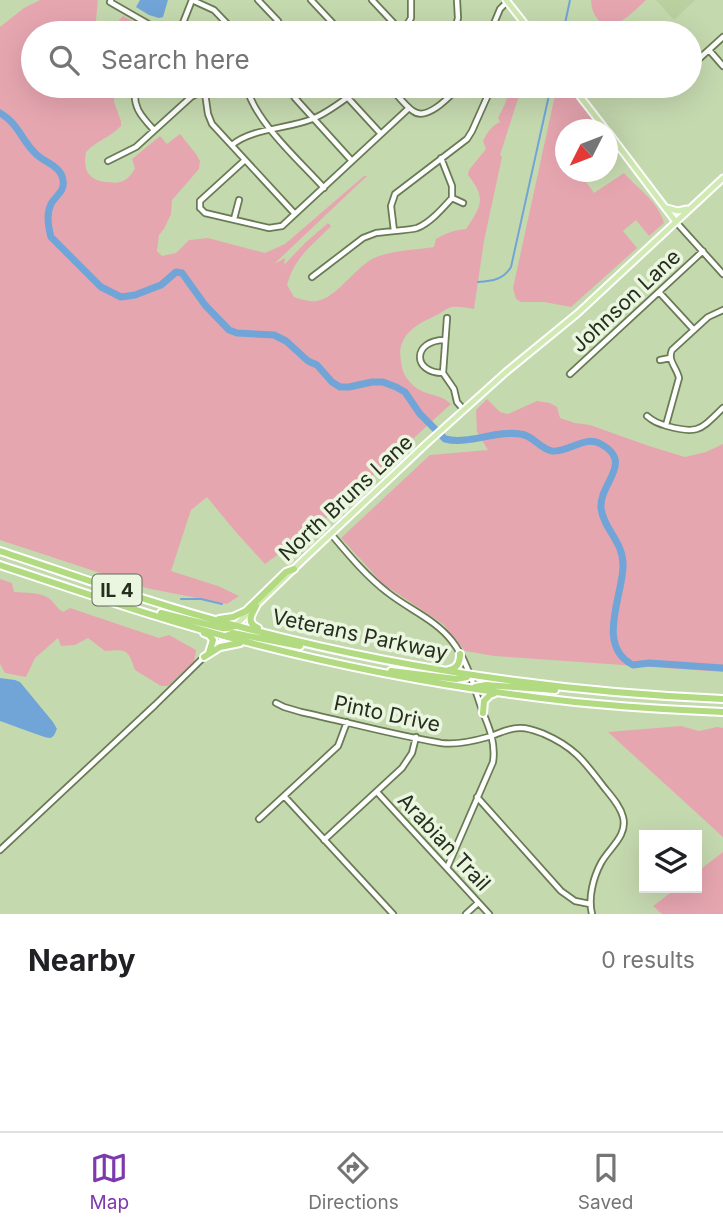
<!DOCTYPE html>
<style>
body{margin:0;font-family:Inter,sans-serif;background:#f6f6f6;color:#202124}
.controls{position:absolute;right:21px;bottom:21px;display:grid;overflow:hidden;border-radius:0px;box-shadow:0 7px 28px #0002}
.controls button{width:63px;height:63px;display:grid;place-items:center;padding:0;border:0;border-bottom:2px solid #e0e0e0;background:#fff;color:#202124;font:35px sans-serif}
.compass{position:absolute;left:555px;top:119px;width:63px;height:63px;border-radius:50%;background:#fff;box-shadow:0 7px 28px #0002;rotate:228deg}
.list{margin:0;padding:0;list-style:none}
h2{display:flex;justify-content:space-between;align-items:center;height:91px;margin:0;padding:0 28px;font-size:30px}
h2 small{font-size:23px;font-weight:400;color:#757577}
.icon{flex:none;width:38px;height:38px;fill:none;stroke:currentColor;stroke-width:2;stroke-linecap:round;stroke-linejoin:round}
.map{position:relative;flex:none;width:723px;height:914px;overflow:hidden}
.search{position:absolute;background:#fff;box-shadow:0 7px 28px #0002;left:21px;right:21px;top:21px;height:77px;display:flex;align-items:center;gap:18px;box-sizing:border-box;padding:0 24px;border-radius:38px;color:#757577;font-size:26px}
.sheet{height:217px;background:#fff}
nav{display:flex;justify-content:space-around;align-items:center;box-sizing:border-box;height:98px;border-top:2px solid #e0e0e0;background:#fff;font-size:19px;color:#757577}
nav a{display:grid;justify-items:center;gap:4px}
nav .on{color:#7e39ad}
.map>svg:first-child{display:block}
</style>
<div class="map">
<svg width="723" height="914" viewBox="0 0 723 914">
<rect width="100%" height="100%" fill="#c5d9af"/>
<path fill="#b9d09f" d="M656,0H695L674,20Z"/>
<path fill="#e6a6b0" d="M40,0H98L95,30C110,34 113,26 123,16L155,33H33V86H115L114,102L121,121V126C111,137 96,141 86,152C83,168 87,180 105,182C110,182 117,184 123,181C128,179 132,173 135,169L132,159L160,136L167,144L180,134L196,154L200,161L199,169L172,200L171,214L164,229L159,235L157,251L162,256L176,253L189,240L208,238L265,253L285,244L364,176H367L274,264L285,258L284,265L305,243L328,223L331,226C312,246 295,256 287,285L294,297C301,299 309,302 316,301C336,299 354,268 374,258C392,250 415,250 434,247L436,239C446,233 454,230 466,229C481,206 487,199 468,175L469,170L486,149L483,141C487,133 491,126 500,122L498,118L505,104L511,86H522L500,155L502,157L484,241L474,309C468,308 458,306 452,307C447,308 442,312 437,315C417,324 396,335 401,361C402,370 404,375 409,381C421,397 439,392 451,404L321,523L265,564L234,530L207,497L191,510L171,571L218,586L239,596L227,604L146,588L0,540V27L24,8Z
M591,0H646C633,12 623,23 606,28C597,20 591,12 591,0Z
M557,86H566L600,129L566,130V172H587L582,176L594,193L624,173C638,189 658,201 664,223L649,236L636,220L623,231L637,248L571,307L544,302H521L516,299L513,288Z
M487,399L500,412L508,414L537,401L550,403L557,407L560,418L575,423L590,425L649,446L685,457L706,452L723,444V672L494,656L465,651L443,624L383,584L341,538L430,455L488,450L477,432L476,410Z
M0,579L12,583L14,592C26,593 41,592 50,599C55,604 57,608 63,612L70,608L159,638L169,635L196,650L194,662L168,686H161L135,670C128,649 127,649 105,651L88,638L75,645L61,646L58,638L35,658L26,677L5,673L0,664Z
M681,726L699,731L717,727L723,728V837L608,732Z
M723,852V914H662L653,906L677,888H697V872Z"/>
<path fill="#71a5d7" d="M140,0H168L163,17L159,18L149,15L136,7Z
M0,678L15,680L20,682L53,722L57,729C55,732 55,737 50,738C48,739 6,723 0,721Z"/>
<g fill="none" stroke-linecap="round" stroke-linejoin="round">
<path stroke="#71a5d7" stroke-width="2" d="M563,33L570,0
M478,282C492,281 503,280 511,267L551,86
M181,599H201L222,604"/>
<path stroke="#71a5d7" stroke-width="7" d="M0,113C18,123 22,141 36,154C45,163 61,166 63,180C65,192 56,195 51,204C46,214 48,226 51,237L101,287L121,297L135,295L161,285L176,272L182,273L205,305L229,330L237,333L274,335L286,341L308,361L317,365L332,382L340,387H349L372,382H383L396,387L405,392L420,414L445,439C470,445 495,430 520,434C533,435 540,449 552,451C567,453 584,436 599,443C636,462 599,483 601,508C604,531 624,541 623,567C622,598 596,646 633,665L649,663L723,668"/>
<defs>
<path id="minor" d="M111,0L110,2L164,33
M192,0L214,10L236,33
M258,0L278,21L283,33
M311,0L342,33
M372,0L403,33
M179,33L192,0
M402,33L411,18V0
M454,33L458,18L457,0
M490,33L500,9L507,2
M709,50L723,66
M690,67L723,37
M136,86C131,106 142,117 154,130
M204,86L208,114L212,124L295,214
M246,86C256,123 298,159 324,188
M287,86L295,98L352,161
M337,86L381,134
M389,86C397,94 404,105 413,111C427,122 450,96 460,86
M232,145C252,128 288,129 312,119C329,113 348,96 364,86
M108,161L136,147L191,97L205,90
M452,198L463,203
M200,208L205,213L269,228L282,226L409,108
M200,208V201L245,160
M234,219L239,200
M676,222L723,274
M394,231C401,230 410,230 417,228C430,223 443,208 452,198V186L441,158
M312,277L363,238L376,233L394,231L391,206L395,194L467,139L472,131L492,86
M659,292L694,330
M447,318L443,373L454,389L457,402L464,410
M660,360L670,358
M443,373C412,373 412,340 445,340
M570,374L703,251
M647,416C654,422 658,423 667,426C699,435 701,429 723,408
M666,425L679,378C677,368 667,360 672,350L708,317L723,310
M331,534C348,554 366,576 387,592C408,609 435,619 452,641C467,660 474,687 482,710C489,727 496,743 493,762L447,868
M211,650L225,637
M276,703L284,707L301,712C347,722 394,735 441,743C456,745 474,741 488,737C498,734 508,728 519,728C528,727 536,731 544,734C574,747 584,761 603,786C610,795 620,805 623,817C628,836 609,848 601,863C593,878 588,898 592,914
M377,792L489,914
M284,796L393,914
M477,797L561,891L575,901L590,904
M259,819L338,746L347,722
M324,840L402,768L412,753L416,737
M0,850L155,705L205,656
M466,914L478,903"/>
<path id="major" d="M506,0L532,33
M572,86L606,130
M608,132L676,222
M667,208L678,211L687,209
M235,626L304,559L426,444L506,372L578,313L723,178"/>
<path id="highway" d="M0,551C79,577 157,605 237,626C398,669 557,692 723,699
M0,565C82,592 164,621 247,642C355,670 465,690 575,702C624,707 674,710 723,712
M256,606C251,615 246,623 258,628
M161,613L222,628H229L235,626
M219,619L233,617L246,611L286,572L294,569
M204,633L209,635L213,640L209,653
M226,636L233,633L300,646
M204,657L220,647L240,643
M449,670C458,668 460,662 460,654
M391,671L456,679L467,677
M475,687L486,685L555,690
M483,713L484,701L490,695L495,693"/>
</defs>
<use href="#minor" stroke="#697b54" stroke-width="8"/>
<use href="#major" stroke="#fff" stroke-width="9"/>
<use href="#highway" stroke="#fff" stroke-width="10"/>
<use href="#minor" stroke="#fff" stroke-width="4.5"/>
<use href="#major" stroke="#d1e9b3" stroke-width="5"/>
<use href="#highway" stroke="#b2da80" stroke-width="6"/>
</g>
<g text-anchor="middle" stroke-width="7" stroke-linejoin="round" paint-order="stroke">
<rect fill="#ebf6e0" stroke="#616a58" stroke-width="2" x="92.5" y="574.5" width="49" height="31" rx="5"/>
<g font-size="19" font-weight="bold" fill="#262e1e">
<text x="117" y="597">IL 4</text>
</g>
<g font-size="21" fill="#262e1e" stroke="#ebf6e0">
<text transform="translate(626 301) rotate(-43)" y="7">Johnson Lane</text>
<text transform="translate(346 498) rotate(-43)" y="7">North Bruns Lane</text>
<text transform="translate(360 635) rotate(12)" y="7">Veterans Parkway</text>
<text transform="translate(387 714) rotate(12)" y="7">Pinto Drive</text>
<text transform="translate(444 842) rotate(47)" y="7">Arabian Trail</text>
</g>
</g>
</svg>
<div class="controls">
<button><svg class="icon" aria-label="layers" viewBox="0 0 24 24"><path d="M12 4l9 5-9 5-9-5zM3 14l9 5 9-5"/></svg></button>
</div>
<svg class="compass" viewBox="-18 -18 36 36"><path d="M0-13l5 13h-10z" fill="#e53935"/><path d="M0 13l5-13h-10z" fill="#757577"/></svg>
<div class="search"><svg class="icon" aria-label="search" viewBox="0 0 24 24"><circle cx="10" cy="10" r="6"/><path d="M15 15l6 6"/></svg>Search here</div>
</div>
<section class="sheet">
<h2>Nearby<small>0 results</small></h2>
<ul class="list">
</ul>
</section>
<nav>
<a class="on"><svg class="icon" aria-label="map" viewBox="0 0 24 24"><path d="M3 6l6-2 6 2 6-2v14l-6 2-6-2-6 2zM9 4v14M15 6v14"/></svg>Map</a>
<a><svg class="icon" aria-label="directions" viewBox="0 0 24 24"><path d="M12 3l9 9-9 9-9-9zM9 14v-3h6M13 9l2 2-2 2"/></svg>Directions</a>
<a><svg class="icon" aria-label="saved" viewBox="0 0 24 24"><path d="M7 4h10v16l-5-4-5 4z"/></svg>Saved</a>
</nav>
